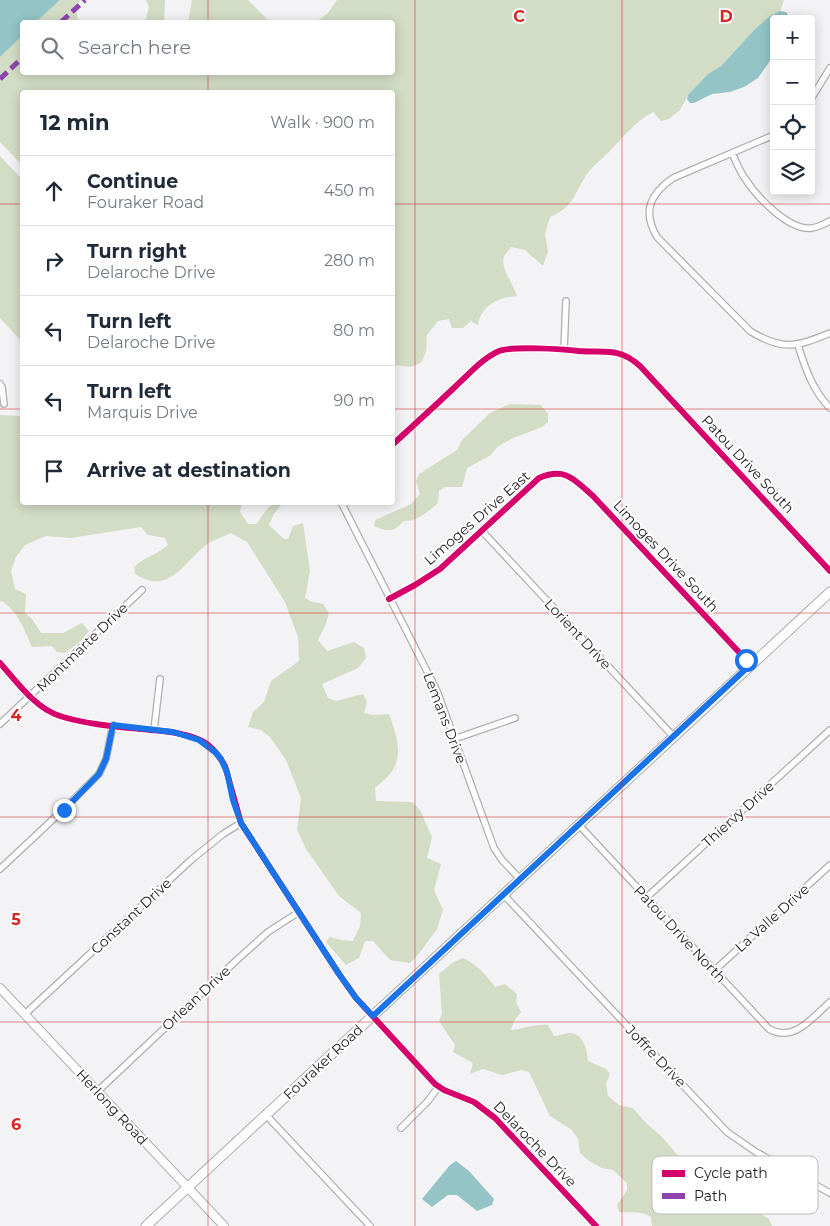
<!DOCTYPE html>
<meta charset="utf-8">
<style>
body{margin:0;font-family:Montserrat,sans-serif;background:#f6f6f7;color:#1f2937}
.controls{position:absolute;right:15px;top:15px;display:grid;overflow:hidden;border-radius:5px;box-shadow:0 2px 12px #0003}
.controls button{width:45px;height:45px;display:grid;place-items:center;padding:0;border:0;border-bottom:1px solid #e0e1e3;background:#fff;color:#1f2937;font:25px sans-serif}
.stop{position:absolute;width:15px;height:15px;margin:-11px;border:4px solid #1a73e8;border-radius:50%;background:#fff}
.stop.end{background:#1a73e8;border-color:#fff;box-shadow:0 1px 5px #0008}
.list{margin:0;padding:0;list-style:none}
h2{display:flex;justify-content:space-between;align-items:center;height:65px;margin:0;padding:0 20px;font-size:21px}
h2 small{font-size:16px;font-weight:400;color:#747a83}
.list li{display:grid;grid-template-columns:32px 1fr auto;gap:15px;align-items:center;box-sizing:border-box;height:70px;padding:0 20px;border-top:1px solid #e0e1e3}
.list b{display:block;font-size:19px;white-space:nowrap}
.list p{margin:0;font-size:16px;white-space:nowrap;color:#747a83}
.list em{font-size:16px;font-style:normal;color:#747a83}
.icon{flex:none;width:28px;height:28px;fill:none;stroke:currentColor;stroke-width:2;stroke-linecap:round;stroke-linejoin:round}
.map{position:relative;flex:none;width:830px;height:1226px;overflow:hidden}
.search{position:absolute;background:#fff;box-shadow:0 2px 12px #0003;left:20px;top:20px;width:375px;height:55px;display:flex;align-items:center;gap:12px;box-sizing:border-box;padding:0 18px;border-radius:5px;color:#747a83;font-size:19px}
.panel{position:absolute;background:#fff;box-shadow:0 2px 12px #0003;left:20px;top:90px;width:375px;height:415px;border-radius:5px}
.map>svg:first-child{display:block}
</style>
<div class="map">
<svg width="830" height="1226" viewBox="0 0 830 1226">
<rect width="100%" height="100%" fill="#f3f3f5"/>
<path fill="#d3dcc5" d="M60,0H81L75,7L79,22H36Z
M146,0H165L164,22H145L149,7Z
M192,0H248L270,22H188Z
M337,0H784L780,11L770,16L756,28L721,66L708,74L688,95L680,110L669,119L661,121L653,112C634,122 623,138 608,153C603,158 596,163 591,169C574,189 577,206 550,217L545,234L548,251L543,266L525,250L511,247C509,250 505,254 504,257C500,268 514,285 517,296C500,297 481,305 478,325L471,321L463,328H452L449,319L438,321L427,335L426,352L421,363L410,367L396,365L393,369L392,92H22V165L0,142V57L22,36V72H392V22H316L328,13Z
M0,156L22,179V342L0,318Z
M510,404L541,405L548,414V422L542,427L511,439L497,447L491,455L467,468L462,487H445L439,491L438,503C429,511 416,522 404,521C392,533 389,532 374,526L375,520L411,504L420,494L416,481L419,474L457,450L462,440L490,413Z
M0,415L22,416V502L242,503L240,512L248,524H256C263,516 268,502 280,503L281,505L274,514L269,525L284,539H288L293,526L303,523L310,571L305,598L312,602L323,604L329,613L325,626L318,640L327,651L354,642L364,648L366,658L358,668L322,684L328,698L336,701L363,694L367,702L364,713L372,715L389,714C396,733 405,757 389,775C385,779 380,784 375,788L376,801L412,802L420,810L432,837L427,858L441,864L434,890L443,910L437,929L418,955L410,963L390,960L373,941H365L359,958L346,965L326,942L330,937L341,940L353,941L360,926L361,913L339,896L306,849L297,830L301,798L286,760L270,737L261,730L248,727L253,712L264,702L271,681L299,661L298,637L285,602L247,542L231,533C223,537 213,540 206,545C183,563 169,596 135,574L134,567C146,556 157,555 168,545L165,538L148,535L141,527L71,538L46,536L25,545L16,557L11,571L15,589L26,594L25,613L32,619L41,633H63L82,623L89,631L81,641L65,653L57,652L52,646L32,647C24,629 19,613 2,601L0,602Z
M463,958C477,964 486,975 495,987L505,984L517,994L516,1002L521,1012L514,1021L511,1030C525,1029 533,1024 548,1025L554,1036C559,1036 565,1033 570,1033C584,1034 587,1050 588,1061L606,1069L610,1074L606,1084L608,1096L619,1105L633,1108L646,1123L662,1137L706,1188L721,1195L733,1198L740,1204L755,1210L769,1219L772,1226H652L651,1217C641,1210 630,1213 619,1212L617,1205L627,1190V1183L613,1170L602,1168L589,1161L580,1153L578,1139L572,1130L550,1116L529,1072L521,1070L502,1075L483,1069L470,1074L473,1063L453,1052L455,1045L439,1021L442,1014L439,974L452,963Z"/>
<path fill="#94c4c6" d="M0,0H60L36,22H22V36L0,57Z
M780,11L786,12L791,19H774V55L758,78L744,87L730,92L712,94L694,103H690L687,99L688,95L708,74L721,66L756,28L770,16Z
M456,1161L469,1171L494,1199L492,1205L477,1211L457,1195H448L432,1207L422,1199L450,1165Z"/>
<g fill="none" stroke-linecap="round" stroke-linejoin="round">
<defs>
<path id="minor" d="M811,99L830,68
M774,135L673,178C650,194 642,211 657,237L750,331C782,351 797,347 830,333
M732,153C736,162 740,172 746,180C758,198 789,231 812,228C819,227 824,224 830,221
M798,345C805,368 813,391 830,408
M564,350L566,301
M0,384L2,387L4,404
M392,445C414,425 436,405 457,385C470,373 483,358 499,351C512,346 563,349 579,351C605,353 619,347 640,366L830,571
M341,502L437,691L494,848L502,860L520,879
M482,531L674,737
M389,599L415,585L440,569L539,478C565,467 574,479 593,496L751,665
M0,663C17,682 35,708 60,716C88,725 121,727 150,730C167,731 187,733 202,741C213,747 219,756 225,766L241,823L339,974L356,998L435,1084L444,1090L474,1102L495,1118L596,1226
M0,724L142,590
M154,730L160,679
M454,739L515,718
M579,825L769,1029C794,1043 813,1017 830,1002
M0,869L64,809L99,774L106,759L113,725
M503,894L727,1132L756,1152L830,1193
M647,897L830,730
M715,970L830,865
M25,1014L191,860L223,834L241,823
M98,1091L239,958L268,932L299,912
M266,1115L370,1226
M401,1128L428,1101L439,1086"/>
<path id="tertiary" d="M0,988L224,1226"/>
<path id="secondary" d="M146,1226L830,592"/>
</defs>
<use href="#minor" stroke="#aeafb0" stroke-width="8"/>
<use href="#tertiary" stroke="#aeafb0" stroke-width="10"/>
<use href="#secondary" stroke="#aeafb0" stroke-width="11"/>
<use href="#minor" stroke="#fdfdfe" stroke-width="5.5"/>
<use href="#tertiary" stroke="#fdfdfe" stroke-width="8"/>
<use href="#secondary" stroke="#fdfdfe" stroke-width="9"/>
<path stroke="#8e44ad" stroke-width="5" stroke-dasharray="10 5" stroke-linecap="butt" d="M61,22L85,0
M0,79L22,58"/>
<defs>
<path id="cycleway" d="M392,445C414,425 436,405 457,385C470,373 483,358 499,351C512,346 563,349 579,351C605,353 619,347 640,366L830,571
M389,599L415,585L440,569L539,478C565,467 574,479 593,496L751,665
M0,663C17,682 35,708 60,716C88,725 121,727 150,730C167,731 187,733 202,741C213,747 219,756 225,766L241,823L339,974L356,998L435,1084L444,1090L474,1102L495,1118L596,1226"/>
</defs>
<use href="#cycleway" stroke="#fff" stroke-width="9"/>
<use href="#cycleway" stroke="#d6006c" stroke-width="6"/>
</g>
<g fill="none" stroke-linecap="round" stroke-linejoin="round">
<path stroke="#1a73e8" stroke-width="6" d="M64,810L99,774L106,759L113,725L173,732L199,740L215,752L221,759L227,772L233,800L241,823L339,974L356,998L373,1016L750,665L746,660"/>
</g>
<path fill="none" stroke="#d62828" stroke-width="1" stroke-opacity="0.55" d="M208,0V22M415,0V1226M622,0V1226M208,72V92M0,204H22M392,204H830M0,409H22M392,409H830M208,502V1226M0,613H830M0,817H830M0,1022H830"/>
<g text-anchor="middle" stroke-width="4" stroke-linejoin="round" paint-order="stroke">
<g font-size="14" fill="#212123" stroke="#fff">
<text transform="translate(748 464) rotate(47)" y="5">Patou Drive South</text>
<text transform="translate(477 518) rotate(-41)" y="5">Limoges Drive East</text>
<text transform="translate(666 556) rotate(47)" y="5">Limoges Drive South</text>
<text transform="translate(578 634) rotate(47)" y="5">Lorient Drive</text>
<text transform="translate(82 647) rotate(-44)" y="5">Montmarte Drive</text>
<text transform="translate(445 718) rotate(69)" y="5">Lemans Drive</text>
<text transform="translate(738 814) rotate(-42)" y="5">Thiervy Drive</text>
<text transform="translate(131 916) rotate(-43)" y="5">Constant Drive</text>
<text transform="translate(772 918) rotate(-42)" y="5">La Valle Drive</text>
<text transform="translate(680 934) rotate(47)" y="5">Patou Drive North</text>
<text transform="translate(196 998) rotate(-43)" y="5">Orlean Drive</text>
<text transform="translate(656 1056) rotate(46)" y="5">Joffre Drive</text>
<text transform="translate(323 1062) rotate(-43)" y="5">Fouraker Road</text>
<text transform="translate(112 1107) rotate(47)" y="5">Herlong Road</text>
<text transform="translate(535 1144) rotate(46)" y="5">Delaroche Drive</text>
</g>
</g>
<rect x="652" y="1156" width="166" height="58" rx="8" fill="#fff" stroke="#bcbcbd" stroke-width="1"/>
<rect x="662" y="1170" width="23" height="7" fill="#d6006c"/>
<rect x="662" y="1193" width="23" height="6" fill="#8e44ad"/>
<g font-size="14" fill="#212123">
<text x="694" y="1178">Cycle path</text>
<text x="694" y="1201">Path</text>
</g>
<g font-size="16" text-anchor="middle" font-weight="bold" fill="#d62828" stroke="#fff" stroke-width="4" stroke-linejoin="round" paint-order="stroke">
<text x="519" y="22">C</text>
<text x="726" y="22">D</text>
<text x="16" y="721">4</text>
<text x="16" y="925">5</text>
<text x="16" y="1130">6</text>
</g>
</svg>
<div class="controls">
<button>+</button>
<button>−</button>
<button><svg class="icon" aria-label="locate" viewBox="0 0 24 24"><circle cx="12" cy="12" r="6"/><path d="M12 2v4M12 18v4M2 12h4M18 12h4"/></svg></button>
<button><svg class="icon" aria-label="layers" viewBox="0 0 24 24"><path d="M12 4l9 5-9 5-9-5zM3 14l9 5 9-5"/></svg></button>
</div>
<div class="stop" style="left:746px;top:660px"></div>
<div class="stop end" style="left:64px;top:810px"></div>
<div class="search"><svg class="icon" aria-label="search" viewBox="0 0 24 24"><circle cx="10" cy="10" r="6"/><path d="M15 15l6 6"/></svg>Search here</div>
<section class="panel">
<h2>12 min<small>Walk · 900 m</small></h2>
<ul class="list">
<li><svg class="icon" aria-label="ahead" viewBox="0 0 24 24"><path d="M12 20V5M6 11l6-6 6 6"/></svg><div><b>Continue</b><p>Fouraker Road</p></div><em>450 m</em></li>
<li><svg class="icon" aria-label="right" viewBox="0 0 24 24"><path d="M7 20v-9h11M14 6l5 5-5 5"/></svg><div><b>Turn right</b><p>Delaroche Drive</p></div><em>280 m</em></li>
<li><svg class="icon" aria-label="left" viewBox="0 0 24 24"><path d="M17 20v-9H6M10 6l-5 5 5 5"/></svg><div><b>Turn left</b><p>Delaroche Drive</p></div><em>80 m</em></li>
<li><svg class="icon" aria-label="left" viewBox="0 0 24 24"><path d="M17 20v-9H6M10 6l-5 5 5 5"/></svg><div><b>Turn left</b><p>Marquis Drive</p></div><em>90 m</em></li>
<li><svg class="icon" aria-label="arrive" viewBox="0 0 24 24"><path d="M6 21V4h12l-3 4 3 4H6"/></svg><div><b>Arrive at destination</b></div></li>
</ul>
</section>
</div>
